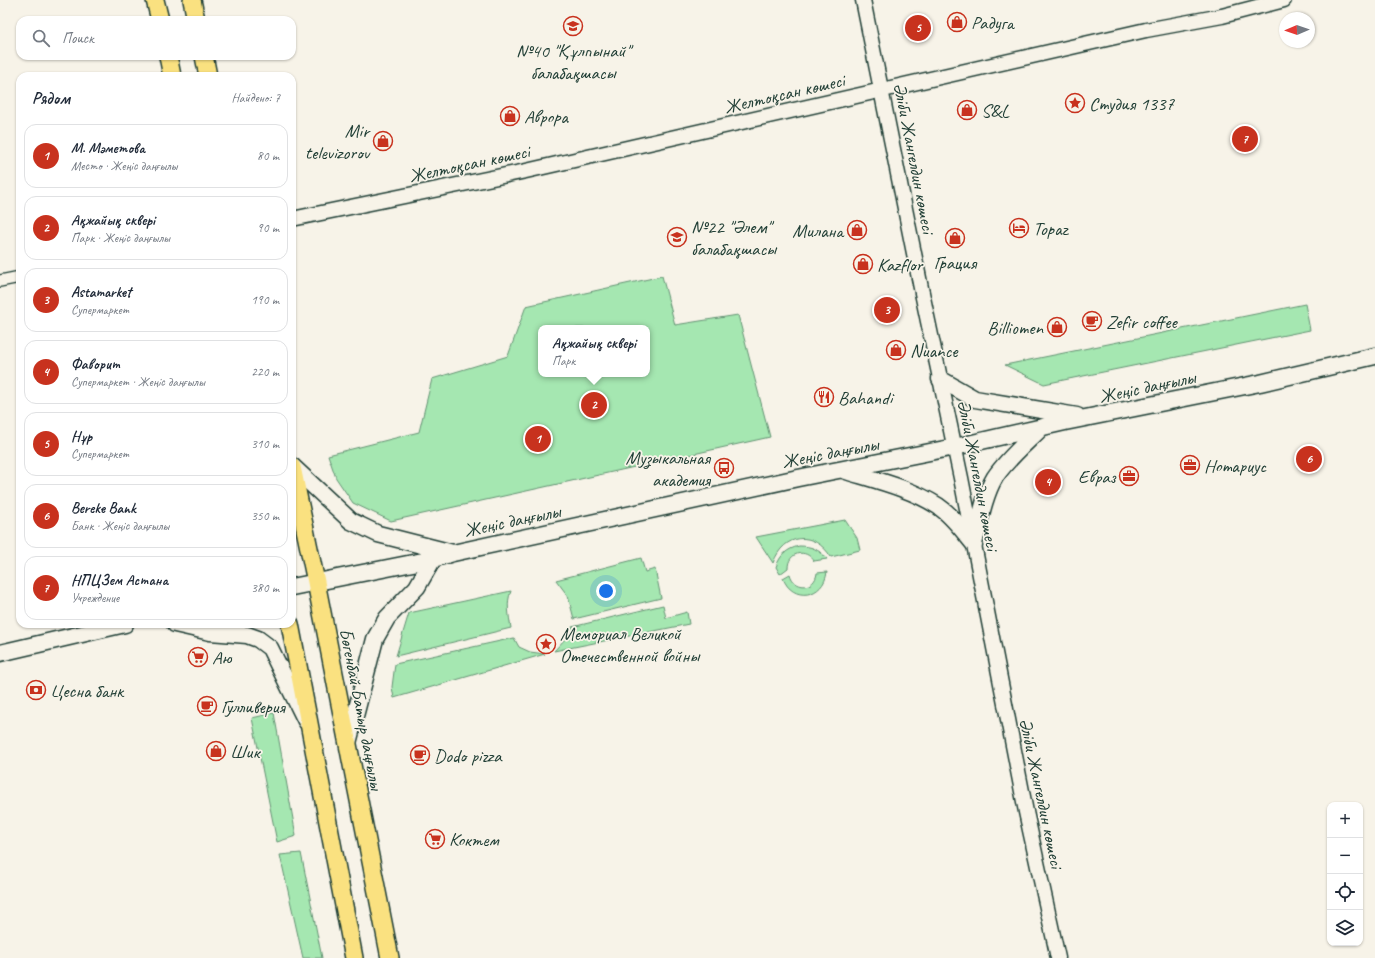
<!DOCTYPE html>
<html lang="ru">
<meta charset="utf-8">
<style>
body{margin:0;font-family:Caveat,sans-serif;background:#f6f6f7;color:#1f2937}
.controls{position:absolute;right:12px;bottom:12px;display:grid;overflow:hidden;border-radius:8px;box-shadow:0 1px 3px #0004}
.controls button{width:36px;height:36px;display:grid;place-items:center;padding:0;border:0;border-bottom:1px solid #e0e1e3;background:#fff;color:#1f2937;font:20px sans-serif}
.compass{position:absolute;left:1279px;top:12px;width:36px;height:36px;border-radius:50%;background:#fff;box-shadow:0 1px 3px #0004;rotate:268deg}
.you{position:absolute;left:606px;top:591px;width:14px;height:14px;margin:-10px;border:3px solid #fff;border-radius:50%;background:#1a73e8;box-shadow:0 0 0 6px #1a73e833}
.badge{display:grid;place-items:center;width:26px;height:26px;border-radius:50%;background:#c8321e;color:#fff;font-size:13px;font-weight:700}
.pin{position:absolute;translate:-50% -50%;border:2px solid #fff;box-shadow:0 1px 4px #0006}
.popup{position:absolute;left:538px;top:325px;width:112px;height:52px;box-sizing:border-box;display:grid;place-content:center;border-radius:8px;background:#fff;filter:drop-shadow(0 1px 3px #0005);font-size:13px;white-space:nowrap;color:#747a83}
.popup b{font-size:15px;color:#1f2937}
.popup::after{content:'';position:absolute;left:50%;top:100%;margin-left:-8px;border:8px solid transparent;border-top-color:#fff}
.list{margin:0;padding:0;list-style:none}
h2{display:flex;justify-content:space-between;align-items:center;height:52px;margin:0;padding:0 16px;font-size:17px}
h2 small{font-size:13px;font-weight:400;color:#747a83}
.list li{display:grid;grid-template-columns:26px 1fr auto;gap:12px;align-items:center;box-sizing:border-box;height:64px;margin:0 8px 8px;padding:0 8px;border:1px solid #e0e1e3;border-radius:12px}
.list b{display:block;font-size:15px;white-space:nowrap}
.list p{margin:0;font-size:13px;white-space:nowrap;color:#747a83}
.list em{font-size:13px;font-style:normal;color:#747a83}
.icon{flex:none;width:22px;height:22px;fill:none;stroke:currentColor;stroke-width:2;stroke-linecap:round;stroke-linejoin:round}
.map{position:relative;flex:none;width:1375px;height:958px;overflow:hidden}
.search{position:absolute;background:#fff;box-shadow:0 1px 3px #0004;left:16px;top:16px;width:280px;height:44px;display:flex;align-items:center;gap:10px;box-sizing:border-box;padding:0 14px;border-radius:12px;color:#747a83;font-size:15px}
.panel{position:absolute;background:#fff;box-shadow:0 1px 3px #0004;left:16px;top:72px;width:280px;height:556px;border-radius:12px}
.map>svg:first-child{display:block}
</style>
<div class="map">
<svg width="1375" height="958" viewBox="0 0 1375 958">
<rect width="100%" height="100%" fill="#f7f3e8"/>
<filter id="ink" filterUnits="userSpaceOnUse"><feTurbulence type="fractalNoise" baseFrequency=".025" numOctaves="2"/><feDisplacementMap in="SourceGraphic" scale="8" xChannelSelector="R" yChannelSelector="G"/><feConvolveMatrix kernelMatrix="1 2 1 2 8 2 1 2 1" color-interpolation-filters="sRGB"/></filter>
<g filter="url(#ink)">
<path fill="#a5e7b1" stroke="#629272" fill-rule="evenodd" d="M662,276L675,325L738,315L770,437L391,521L353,503L336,478L328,455L419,432L432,379L508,356L526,306ZM541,328H647V374H541Z
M1305,304L1310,330L1044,384L1005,365Z
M845,520L857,538L860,550L831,557C814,530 784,533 773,563L756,537Z
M799,546C811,546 819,549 827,559L814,561C806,548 788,552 788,568L780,574L776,567C780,555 787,549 799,546Z
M641,558L645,572L655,569L661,598L574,619L568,596L556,580Z
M827,572C824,598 792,603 783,578L790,574C794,590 815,590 817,573Z
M511,591C506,603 509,616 511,628L396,656L409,613Z
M663,605L666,618L687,612L689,624L554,651L566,638L572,627Z
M514,638L519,647L530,652L545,654L394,698L392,687L395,664Z
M274,713L296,836L277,842L252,718Z
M301,853L322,958H303L280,855Z"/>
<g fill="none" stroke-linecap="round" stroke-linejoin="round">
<defs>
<path id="minor" d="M0,281L20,277"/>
<path id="tertiary" d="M863,0L921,288L961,478L1026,812L1058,958
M292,219L526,171L1146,30L1222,16L1284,0"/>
<path id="secondary" d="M940,379L975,399L1077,416
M292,466L351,521L378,534L453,553
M843,470C875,480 910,488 938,506C953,516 963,531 974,544
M974,544C979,524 984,495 995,477C1008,458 1025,444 1041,428
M292,587L433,559L453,553L798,478L955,447L1065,422L1260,383L1375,356
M175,624L210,632L247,635L258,639L270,648L306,721
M0,653L125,624
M348,743L375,639L387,618L417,587L433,559"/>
<path id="primary" d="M155,0L160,20
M192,0L196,20
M168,56L172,76
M204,56L208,76
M292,467L316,582L390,958
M290,624L354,958"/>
</defs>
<use href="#minor" stroke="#1f3d34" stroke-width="14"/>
<use href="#tertiary" stroke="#1f3d34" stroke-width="17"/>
<use href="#secondary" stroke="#1f3d34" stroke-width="19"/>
<use href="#primary" stroke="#1f3d34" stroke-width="20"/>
<use href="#minor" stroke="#f7f3e8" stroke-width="11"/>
<use href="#tertiary" stroke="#f7f3e8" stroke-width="14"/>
<use href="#secondary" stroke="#f7f3e8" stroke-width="16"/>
<use href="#primary" stroke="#fae180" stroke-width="17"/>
</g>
</g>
<defs>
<symbol id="shop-ring" viewBox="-11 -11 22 22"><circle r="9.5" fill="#f7f3e8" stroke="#c8321e" stroke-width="1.5"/><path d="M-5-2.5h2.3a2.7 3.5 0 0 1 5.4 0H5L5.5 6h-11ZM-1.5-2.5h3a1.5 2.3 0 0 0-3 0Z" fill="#c8321e"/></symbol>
<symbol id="school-ring" viewBox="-11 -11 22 22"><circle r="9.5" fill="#f7f3e8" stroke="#c8321e" stroke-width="1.5"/><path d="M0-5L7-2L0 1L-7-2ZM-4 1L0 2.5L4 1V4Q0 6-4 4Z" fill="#c8321e"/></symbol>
<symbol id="sight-ring" viewBox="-11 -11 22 22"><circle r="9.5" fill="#f7f3e8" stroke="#c8321e" stroke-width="1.5"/><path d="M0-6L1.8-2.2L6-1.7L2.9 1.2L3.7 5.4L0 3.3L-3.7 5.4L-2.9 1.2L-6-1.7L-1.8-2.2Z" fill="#c8321e"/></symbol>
<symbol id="hotel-ring" viewBox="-11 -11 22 22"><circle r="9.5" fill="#f7f3e8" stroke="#c8321e" stroke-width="1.5"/><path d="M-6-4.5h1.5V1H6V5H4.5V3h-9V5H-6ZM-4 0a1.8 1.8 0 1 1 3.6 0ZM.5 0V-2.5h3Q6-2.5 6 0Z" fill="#c8321e"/></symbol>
<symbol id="cafe-ring" viewBox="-11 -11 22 22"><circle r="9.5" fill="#f7f3e8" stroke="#c8321e" stroke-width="1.5"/><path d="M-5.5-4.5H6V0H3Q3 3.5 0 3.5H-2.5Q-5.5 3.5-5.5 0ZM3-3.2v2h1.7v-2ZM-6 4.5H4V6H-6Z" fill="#c8321e"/></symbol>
<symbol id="restaurant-ring" viewBox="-11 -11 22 22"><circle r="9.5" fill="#f7f3e8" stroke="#c8321e" stroke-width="1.5"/><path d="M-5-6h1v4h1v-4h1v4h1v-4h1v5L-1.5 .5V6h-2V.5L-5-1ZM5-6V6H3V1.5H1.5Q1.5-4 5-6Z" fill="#c8321e"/></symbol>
<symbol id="office-ring" viewBox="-11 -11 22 22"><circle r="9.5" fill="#f7f3e8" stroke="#c8321e" stroke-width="1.5"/><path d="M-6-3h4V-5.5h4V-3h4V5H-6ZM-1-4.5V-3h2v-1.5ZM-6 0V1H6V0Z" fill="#c8321e"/></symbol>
<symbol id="bus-ring" viewBox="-11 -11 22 22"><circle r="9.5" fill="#f7f3e8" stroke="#c8321e" stroke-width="1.5"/><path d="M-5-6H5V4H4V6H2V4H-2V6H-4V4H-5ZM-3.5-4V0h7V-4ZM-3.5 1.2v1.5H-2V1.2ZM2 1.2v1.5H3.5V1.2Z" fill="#c8321e"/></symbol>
<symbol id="supermarket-ring" viewBox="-11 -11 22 22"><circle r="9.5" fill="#f7f3e8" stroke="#c8321e" stroke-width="1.5"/><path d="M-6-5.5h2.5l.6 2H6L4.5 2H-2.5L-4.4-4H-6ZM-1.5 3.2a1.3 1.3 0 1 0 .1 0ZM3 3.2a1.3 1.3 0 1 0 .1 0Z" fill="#c8321e"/></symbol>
<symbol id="bank-ring" viewBox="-11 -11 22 22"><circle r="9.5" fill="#f7f3e8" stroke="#c8321e" stroke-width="1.5"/><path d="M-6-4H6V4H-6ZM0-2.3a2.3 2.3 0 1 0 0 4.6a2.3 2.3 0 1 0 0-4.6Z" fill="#c8321e"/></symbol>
</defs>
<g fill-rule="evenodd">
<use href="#shop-ring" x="946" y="11" width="22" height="22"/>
<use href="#school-ring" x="562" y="15" width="22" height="22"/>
<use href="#sight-ring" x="1064" y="92" width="22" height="22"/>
<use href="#shop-ring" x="956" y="99" width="22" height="22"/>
<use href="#shop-ring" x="499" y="105" width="22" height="22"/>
<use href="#shop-ring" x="372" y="130" width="22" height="22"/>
<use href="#hotel-ring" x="1008" y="217" width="22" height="22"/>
<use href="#shop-ring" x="846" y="219" width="22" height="22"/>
<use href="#school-ring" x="666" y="226" width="22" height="22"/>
<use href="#shop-ring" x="944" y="227" width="22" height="22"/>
<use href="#shop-ring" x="852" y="253" width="22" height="22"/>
<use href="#cafe-ring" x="1081" y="310" width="22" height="22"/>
<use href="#shop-ring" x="1046" y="316" width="22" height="22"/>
<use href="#shop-ring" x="885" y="339" width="22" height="22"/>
<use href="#restaurant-ring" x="813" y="386" width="22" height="22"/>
<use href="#office-ring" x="1179" y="454" width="22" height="22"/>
<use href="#bus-ring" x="713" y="457" width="22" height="22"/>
<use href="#office-ring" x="1118" y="465" width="22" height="22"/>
<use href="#sight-ring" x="535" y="633" width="22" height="22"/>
<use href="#supermarket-ring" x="187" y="646" width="22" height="22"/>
<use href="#bank-ring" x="25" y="679" width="22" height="22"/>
<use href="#cafe-ring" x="196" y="695" width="22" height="22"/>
<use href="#shop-ring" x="205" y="740" width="22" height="22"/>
<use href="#cafe-ring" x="409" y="744" width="22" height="22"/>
<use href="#supermarket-ring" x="424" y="828" width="22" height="22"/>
</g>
<g text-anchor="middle" stroke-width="3.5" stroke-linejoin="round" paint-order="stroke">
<g font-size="19" fill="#1f3d34" stroke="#f7f3e8" text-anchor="start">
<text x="971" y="29">Радуга</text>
<text x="573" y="57" text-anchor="middle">№40 "Құлпынай"<tspan x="573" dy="22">балабақшасы</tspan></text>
<text x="1089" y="110">Студия 1337</text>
<text x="981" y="117">S&amp;L</text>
<text x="524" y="123">Аврора</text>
<text x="369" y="137" text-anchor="end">Mir<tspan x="369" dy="22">televizorov</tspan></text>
<text x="691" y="233">№22 "Әлем"<tspan x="691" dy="22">балабақшасы</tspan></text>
<text x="1033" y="235">Topaz</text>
<text x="843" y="237" text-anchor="end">Милана</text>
<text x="955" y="269" text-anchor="middle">Грация</text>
<text x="877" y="271">Kazflor</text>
<text x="1106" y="328">Zefir coffee</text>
<text x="1043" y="334" text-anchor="end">Billiomen</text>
<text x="910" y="357">Nuance</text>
<text x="838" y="404">Bahandi</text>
<text x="710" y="464" text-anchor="end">Музыкальная<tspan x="710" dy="22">академия</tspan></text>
<text x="1204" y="472">Нотариус</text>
<text x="1115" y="483" text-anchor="end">Евраз</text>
<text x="560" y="640">Мемориал Великой<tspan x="560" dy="22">Отечественной войны</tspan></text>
<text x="212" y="664">Аю</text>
<text x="50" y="697">Цесна банк</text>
<text x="221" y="713">Гулливерия</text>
<text x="230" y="758">Шик</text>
<text x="434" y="762">Dodo pizza</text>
<text x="449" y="846">Коктем</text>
</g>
<g font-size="19" fill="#1f3d34" stroke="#f7f3e8">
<text transform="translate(784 93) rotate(-13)" y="7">Желтоқсан көшесі</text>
<text transform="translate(915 158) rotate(79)" y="7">Әліби Жангелдин көшесі</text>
<text transform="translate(469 163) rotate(-12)" y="7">Желтоқсан көшесі</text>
<text transform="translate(1147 386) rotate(-12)" y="7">Жеңіс даңғылы</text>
<text transform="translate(830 452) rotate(-11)" y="7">Жеңіс даңғылы</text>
<text transform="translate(979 475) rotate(79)" y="7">Әліби Жангелдин көшесі</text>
<text transform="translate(512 520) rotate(-12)" y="7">Жеңіс даңғылы</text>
<text transform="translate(362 709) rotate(79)" y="7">Бөгенбай Батыр даңғылы</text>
<text transform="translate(1042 793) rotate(78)" y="7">Әліби Жангелдин көшесі</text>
</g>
</g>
</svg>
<div class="controls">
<button>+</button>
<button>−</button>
<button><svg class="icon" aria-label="locate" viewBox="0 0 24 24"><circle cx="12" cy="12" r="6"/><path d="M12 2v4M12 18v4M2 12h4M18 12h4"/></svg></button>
<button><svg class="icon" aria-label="layers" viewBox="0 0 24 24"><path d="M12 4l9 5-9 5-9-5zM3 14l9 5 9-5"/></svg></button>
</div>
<svg class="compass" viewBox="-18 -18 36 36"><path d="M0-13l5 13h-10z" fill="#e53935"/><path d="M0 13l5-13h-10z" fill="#747a83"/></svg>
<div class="you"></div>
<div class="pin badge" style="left:538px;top:439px">1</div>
<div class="pin badge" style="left:594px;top:405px">2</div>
<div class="popup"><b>Ақжайық сквері</b>Парк</div>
<div class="pin badge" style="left:887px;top:310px">3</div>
<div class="pin badge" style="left:1048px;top:482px">4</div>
<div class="pin badge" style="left:918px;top:28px">5</div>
<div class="pin badge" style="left:1309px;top:459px">6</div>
<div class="pin badge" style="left:1245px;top:139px">7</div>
<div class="search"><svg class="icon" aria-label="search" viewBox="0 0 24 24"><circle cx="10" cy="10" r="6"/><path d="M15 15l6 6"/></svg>Поиск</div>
<section class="panel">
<h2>Рядом<small>Найдено: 7</small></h2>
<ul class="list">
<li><span class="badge">1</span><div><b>М. Мәметова</b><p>Место · Жеңіс даңғылы</p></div><em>80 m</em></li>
<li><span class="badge">2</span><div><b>Ақжайық сквері</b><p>Парк · Жеңіс даңғылы</p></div><em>90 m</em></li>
<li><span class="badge">3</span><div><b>Astamarket</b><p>Супермаркет</p></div><em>190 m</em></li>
<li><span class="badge">4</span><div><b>Фаворит</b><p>Супермаркет · Жеңіс даңғылы</p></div><em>220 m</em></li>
<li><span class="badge">5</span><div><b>Нұр</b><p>Супермаркет</p></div><em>310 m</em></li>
<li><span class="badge">6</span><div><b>Bereke Bank</b><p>Банк · Жеңіс даңғылы</p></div><em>350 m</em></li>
<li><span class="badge">7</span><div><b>НПЦЗем Астана</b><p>Учреждение</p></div><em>380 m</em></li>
</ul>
</section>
</div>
